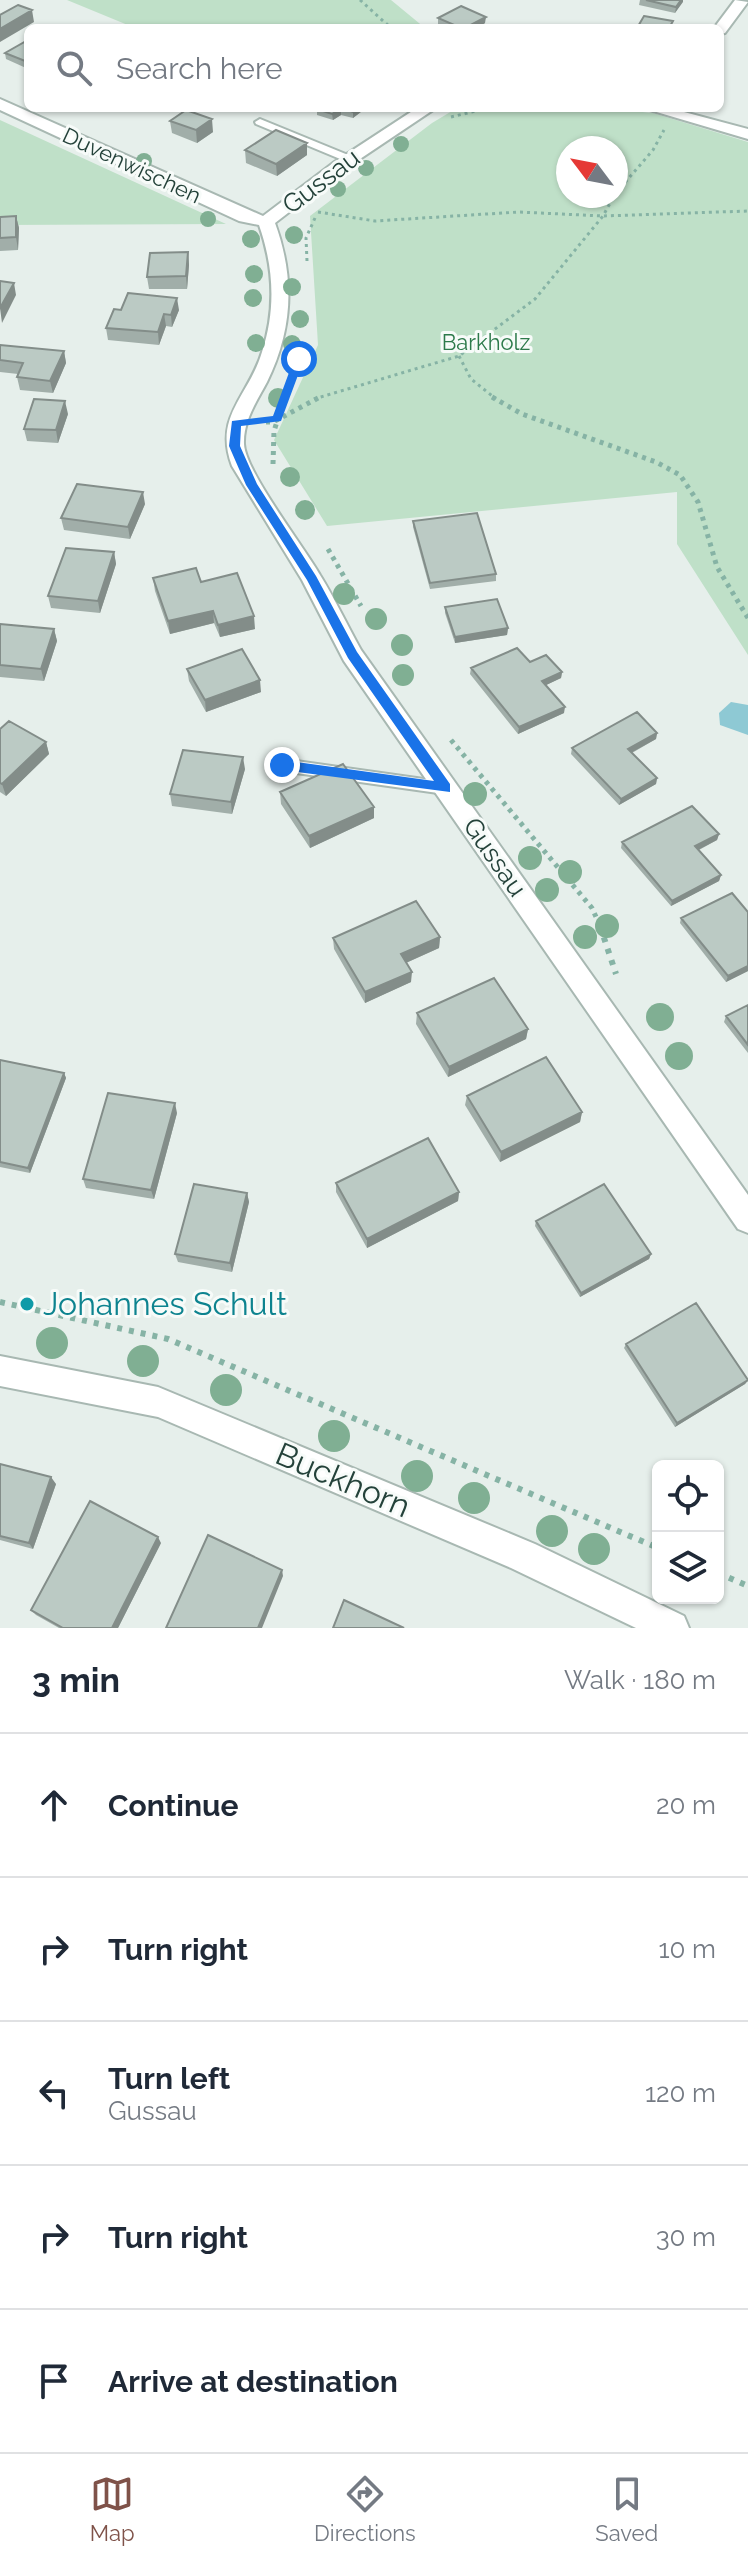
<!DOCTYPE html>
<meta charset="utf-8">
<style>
body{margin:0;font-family:Raleway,sans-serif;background:#f2f2f3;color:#1f2937}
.controls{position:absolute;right:24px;bottom:24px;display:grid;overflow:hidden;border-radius:12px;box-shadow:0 2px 6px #0004}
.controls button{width:72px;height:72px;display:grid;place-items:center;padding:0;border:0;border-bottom:2px solid #e0e1e3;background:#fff;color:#1f2937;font:40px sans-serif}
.compass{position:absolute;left:556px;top:136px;width:72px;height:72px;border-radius:50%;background:#fff;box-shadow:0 2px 6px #0004;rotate:302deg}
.stop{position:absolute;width:24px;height:24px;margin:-18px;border:6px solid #1a73e8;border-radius:50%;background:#fff}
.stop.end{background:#1a73e8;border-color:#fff;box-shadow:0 2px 8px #0008}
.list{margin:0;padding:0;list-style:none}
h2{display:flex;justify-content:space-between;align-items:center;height:104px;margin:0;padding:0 32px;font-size:34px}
h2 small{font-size:26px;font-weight:400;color:#747a83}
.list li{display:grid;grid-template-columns:52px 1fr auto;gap:24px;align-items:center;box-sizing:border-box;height:144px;padding:0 32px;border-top:2px solid #e0e1e3}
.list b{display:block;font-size:30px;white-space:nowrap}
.list p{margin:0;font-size:26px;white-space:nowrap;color:#747a83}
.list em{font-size:26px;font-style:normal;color:#747a83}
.icon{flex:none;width:44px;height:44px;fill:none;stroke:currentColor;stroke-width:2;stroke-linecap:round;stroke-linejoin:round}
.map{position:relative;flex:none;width:748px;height:1628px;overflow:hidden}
.search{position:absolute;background:#fff;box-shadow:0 2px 6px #0004;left:24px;right:24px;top:24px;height:88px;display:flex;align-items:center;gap:20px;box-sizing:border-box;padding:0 28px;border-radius:12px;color:#747a83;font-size:30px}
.sheet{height:824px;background:#fff}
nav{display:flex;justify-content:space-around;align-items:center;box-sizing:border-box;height:112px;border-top:2px solid #e0e1e3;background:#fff;font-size:22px;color:#747a83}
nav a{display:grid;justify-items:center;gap:4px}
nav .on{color:#7f5249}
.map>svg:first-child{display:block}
</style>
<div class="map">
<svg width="748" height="1628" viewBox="0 0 748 1628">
<rect width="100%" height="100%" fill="#e6efeb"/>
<path fill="#bfe0c8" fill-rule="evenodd" d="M67,0H391L425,28H135Z
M457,108H601L653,113L748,142V655L677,544V492L327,526L274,440L318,345L310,216L432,123ZM616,148V196H568V148Z
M0,120L226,224L0,225Z"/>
<path fill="#8ec9d4" d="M731,702L748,705V735L720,725L719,713Z"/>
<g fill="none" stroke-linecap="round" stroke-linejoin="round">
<defs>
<path id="service" d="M260,119L353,157L354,159L345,161L256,124L255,122Z
M282,759L445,782L451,784L453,788L451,792L445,794L282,771L274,765Z"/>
<path id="minor" d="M735,0L748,2L725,33L720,34V28H714Z
M0,99L263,216L333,163L417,108H436L345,169L275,223C295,278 293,329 267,382C257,401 243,421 244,444C245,471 304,547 320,575C335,599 347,625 361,650L748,1195V1233L738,1229L344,661L302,580L232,466C213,416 249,396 262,352C276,309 274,268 259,225L239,221L0,110Z
M643,108H669L748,129V139Z
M0,1356L158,1387L535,1544L684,1616L689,1628H636L511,1568L158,1417L0,1386Z"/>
</defs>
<use href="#service" stroke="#a8b8b2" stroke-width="4"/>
<use href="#minor" stroke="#a8b8b2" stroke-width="4"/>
<path stroke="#86b3a5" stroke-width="3" stroke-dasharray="3 4" stroke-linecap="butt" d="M360,0L391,28
M451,117L488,108H529
M616,193L653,150L664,130
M318,212L375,221L519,212L603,216L748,211
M307,261L306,238L315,218
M459,356L471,379L496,399
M285,399L293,374
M314,399L459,356L535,299L603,216L614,196"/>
<path stroke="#86b3a5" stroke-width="5" stroke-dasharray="4 5" stroke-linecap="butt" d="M492,397L522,414L656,462L680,475L698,502L717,567L748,618
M266,422H273L320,397
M273,464L274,431L285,397
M328,549L361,606
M451,740L592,908L601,928"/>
<path stroke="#86b3a5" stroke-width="6" stroke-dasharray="5 7" stroke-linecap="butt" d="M600,926L616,974
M0,1302L168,1339L658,1548
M718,1573L748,1586"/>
<use href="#service" fill="#fff" fill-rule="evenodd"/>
<use href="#minor" fill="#fff" fill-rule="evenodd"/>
</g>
<g fill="#80af93">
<circle cx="401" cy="144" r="8"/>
<circle cx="144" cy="161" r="8"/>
<circle cx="366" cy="168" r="8"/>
<circle cx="338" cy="189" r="8"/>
<circle cx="208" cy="219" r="8"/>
<circle cx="294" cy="235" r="9"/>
<circle cx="251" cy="239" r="9"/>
<circle cx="254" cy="274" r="9"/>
<circle cx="292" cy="287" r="9"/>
<circle cx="253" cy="298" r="9"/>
<circle cx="300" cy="319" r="9"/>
<circle cx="256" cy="343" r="9"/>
<circle cx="292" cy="344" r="9"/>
<circle cx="278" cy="398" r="10"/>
<circle cx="290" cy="477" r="10"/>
<circle cx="305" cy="510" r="10"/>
<circle cx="344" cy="594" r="11"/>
<circle cx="376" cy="619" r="11"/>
<circle cx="402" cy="645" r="11"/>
<circle cx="403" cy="675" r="11"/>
<circle cx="475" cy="794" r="12"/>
<circle cx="530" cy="858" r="12"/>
<circle cx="570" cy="872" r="12"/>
<circle cx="547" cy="890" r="12"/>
<circle cx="607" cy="926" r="12"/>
<circle cx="585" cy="937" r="12"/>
<circle cx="660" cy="1017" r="14"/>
<circle cx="679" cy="1056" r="14"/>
<circle cx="52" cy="1343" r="16"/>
<circle cx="143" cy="1361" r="16"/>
<circle cx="226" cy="1390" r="16"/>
<circle cx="334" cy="1436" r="16"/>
<circle cx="417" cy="1476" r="16"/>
<circle cx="474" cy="1498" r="16"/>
<circle cx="552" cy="1531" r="16"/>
<circle cx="594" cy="1549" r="16"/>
</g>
<path fill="#a1aea9" d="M640,0H683L675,13L639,5Z
M438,18L485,23L477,28H446L438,24Z
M28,40L26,68L6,59L5,53Z
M366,108L353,118L341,115L333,120L317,115V109Z
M170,121L213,132L197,143L172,133Z
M245,150L307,155L277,176L246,163Z
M16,216L19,228L18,250L0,251V217Z
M188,252L189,265L187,289H149L147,277Z
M121,310H179L172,327L166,326L159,345L108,340L106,328Z
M0,345L64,351L66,363L53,393L20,390L17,377L18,374L0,372Z
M68,414L58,443L27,441L24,429Z
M145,504L130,539L64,530L61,518Z
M413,521L496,574V581L430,589L413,527Z
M114,552L116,564L100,613L51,608L48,596Z
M153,578L201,582L255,629L220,637L214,623L170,634L155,591Z
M445,607L508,628L507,635L455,643L445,613Z
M0,624L54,629L57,641L44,681L0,677Z
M530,662L562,672L561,678L546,685L564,713L518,734L470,674L471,668Z
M187,669L261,692L206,712L189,681Z
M0,729L46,742L49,754L6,796L0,792Z
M657,733L656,739L632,753L657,778L656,784L619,805L571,754L572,748Z
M245,769L232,814L172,806L170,794Z
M280,792L374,818L310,848L281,804Z
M719,834L717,840L699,850L721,875L719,881L671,906L621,848L622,842Z
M748,912V971L726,982L680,923L681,918Z
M440,937L439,948L406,963L411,982L365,1003L334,949L333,938Z
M748,1005V1053L724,1022L726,1016Z
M417,1013L528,1029L526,1039L448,1077L416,1024Z
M0,1060L64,1073L66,1078L30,1173L0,1167Z
M467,1096L582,1112L580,1122L500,1162L465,1105Z
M177,1113L154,1199L86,1188L83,1179Z
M336,1183L459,1192L458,1201L367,1248L336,1192Z
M247,1193L249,1202L232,1272L178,1262L175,1254Z
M536,1221L651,1254L649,1259L580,1297L535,1226Z
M626,1344L748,1380L745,1384L675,1427L624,1348Z
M0,1464L56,1484L33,1549L0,1540Z
M161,1543L118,1628H59L36,1615L31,1610Z"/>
<path fill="#838d89" d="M681,0H683V2L675,13L676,7Z
M32,10L34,22L0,42V29Z
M486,17L485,23L477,28H465Z
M341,108V115L333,120L332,114Z
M358,108H366L353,118V112Z
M212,119L213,132L197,143L196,130Z
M307,143V155L277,176L276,164Z
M16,216L19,228L18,250L16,237Z
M188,252L189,265L187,289L186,276Z
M14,283L16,295L2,323L0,308Z
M177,298L179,310L172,327L171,315Z
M164,314L166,326L159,345L158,332Z
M64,351L66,363L53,393L50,381Z
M65,401L68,414L58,443L56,430Z
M143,492L145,504L130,539L128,527Z
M114,552L116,564L100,613L98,601Z
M213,611L214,623L170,634L168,621Z
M254,616L255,629L220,637L218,625Z
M508,628L507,635L455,643V637Z
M54,629L57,641L44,681L41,669Z
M562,672L561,678L542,687V681Z
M260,680L261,692L206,712L205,700Z
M565,707L564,713L518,734L519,727Z
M657,733L656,739L627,755L628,749Z
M46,742L49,754L6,796L2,784Z
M243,757L245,769L232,814L231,802Z
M657,778L656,784L619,805L621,799Z
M374,807V818L310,848L309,836Z
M719,834L717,840L694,852L695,846Z
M721,875L719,881L671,906L672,901Z
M440,937L439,948L401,965V954Z
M748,966V971L726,982L728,976Z
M412,972L411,982L365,1003V992Z
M528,1029L526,1039L448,1077L449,1067Z
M64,1073L66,1078L30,1173L28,1168Z
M175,1103L177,1113L154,1199L151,1190Z
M582,1112L580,1122L500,1162L501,1152Z
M459,1192L458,1201L367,1248V1239Z
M247,1193L249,1202L232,1272L230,1263Z
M651,1254L649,1259L580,1297L581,1293Z
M748,1380L745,1384L675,1427L677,1423Z
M51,1477L56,1484L33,1549L29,1543Z
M158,1537L161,1543L118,1628H112Z
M282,1570L283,1576L262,1628H258Z"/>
<path fill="#bbcac4" stroke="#838d89" stroke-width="2" d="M646,0H681L676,7Z
M18,5L32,10L0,29V15Z
M461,6L486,17L465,28H461L438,18Z
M644,16L673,21L669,28H637Z
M28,40V60L25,61L5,53Z
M319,108H358L353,112L341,108L332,114L317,109Z
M186,110L212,119L196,130L170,121Z
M276,130L307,143L276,164L245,150Z
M16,216V237L0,238V217Z
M188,252L186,276L147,277L150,253Z
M0,281L14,283L0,308Z
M128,293L177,298L171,315L164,314L158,332L106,328L114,309L121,310Z
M0,345L64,351L50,381L17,377L23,363L0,360Z
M34,399L65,401L56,430L24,429Z
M77,484L143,492L128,527L61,518Z
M477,513L496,574L430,583L413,521Z
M66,548L114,552L98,601L48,596Z
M196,568L201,582L237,573L254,616L218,625L213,611L168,621L153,578Z
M497,599L508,628L455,637L445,607Z
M0,624L54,629L41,669L0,665Z
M517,648L530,662L546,655L562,672L542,681L565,707L519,727L471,668Z
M242,649L260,680L205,700L187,669Z
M637,712L657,733L628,749L657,778L621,799L572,748Z
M9,721L46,742L2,784L0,783V729Z
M183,750L243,757L231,802L170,794Z
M343,764L374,807L309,836L280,792Z
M692,806L719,834L695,846L721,875L672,901L622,842Z
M732,893L748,912V966L728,976L681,918Z
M416,901L440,937L401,954L412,972L365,992L333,938Z
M494,978L528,1029L449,1067L417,1013Z
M748,1005V1045L726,1016Z
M546,1057L582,1112L501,1152L467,1096Z
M0,1060L64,1073L28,1168L0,1162Z
M108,1093L175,1103L151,1190L83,1179Z
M428,1138L459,1192L367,1239L336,1183Z
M194,1184L247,1193L230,1263L175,1254Z
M604,1184L651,1254L581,1293L536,1221Z
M696,1303L748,1380L677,1423L626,1344Z
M0,1464L51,1477L29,1543L0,1536Z
M90,1501L158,1537L112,1628H63L31,1610Z
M208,1535L282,1570L258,1628H166Z
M344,1600L404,1628H333Z"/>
<path fill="#1a73e8" d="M299,356L304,359L281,421L241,426L240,446L257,484L316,576L357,652L450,784V792L282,770L275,765L282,760L434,781L348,658L307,580L246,485L229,446L232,421L273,416L294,359Z"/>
<circle fill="#0f9aa8" stroke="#f7fbf9" stroke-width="3" cx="27" cy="1304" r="8"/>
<g text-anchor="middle" stroke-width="6" stroke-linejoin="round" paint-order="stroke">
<g font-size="22" fill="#24423a" stroke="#f7fbf9">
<text transform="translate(132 165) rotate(25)" y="8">Duvenwischen</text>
</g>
<g font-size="22" fill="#2d7a4b" stroke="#f7fbf9">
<text x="486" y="350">Barkholz</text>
</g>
<g font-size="26" fill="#24423a" stroke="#f7fbf9">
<text transform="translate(321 181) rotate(-37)" y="9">Gussau</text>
<text transform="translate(495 857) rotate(55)" y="9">Gussau</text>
</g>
<g font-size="32" fill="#0d838f" stroke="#f7fbf9" text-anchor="start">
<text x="43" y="1315">Johannes Schult</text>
</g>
<g font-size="32" fill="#24423a" stroke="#f7fbf9">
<text transform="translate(343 1480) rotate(23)" y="11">Buckhorn</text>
</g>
</g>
</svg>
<div class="controls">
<button><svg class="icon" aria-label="locate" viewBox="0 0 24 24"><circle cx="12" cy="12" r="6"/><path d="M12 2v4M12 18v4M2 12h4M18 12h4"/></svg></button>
<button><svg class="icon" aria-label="layers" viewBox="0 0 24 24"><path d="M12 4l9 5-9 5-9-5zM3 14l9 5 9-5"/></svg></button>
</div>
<svg class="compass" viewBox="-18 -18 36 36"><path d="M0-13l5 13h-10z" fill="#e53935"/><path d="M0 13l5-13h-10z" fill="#747a83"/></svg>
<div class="stop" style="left:299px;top:359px"></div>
<div class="stop end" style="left:282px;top:765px"></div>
<div class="search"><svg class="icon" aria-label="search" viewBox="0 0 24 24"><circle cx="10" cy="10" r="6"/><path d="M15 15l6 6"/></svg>Search here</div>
</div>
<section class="sheet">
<h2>3 min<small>Walk · 180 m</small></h2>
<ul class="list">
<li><svg class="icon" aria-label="ahead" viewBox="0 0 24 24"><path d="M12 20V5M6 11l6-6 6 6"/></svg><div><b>Continue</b></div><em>20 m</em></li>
<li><svg class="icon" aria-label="right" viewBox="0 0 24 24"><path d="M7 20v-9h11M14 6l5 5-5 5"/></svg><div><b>Turn right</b></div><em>10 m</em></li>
<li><svg class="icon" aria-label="left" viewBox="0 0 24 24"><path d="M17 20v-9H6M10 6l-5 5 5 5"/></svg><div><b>Turn left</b><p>Gussau</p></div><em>120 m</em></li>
<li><svg class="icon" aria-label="right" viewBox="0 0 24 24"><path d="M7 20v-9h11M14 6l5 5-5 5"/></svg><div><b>Turn right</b></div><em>30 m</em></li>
<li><svg class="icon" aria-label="arrive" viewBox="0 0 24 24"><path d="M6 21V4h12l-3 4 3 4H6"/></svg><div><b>Arrive at destination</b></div></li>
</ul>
</section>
<nav>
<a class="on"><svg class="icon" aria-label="map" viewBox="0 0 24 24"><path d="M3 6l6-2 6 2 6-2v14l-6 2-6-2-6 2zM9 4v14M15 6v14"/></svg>Map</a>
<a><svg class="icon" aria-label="directions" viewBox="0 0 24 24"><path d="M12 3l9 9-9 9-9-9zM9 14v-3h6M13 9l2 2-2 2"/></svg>Directions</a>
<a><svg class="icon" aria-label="saved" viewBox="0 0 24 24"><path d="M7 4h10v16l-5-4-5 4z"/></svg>Saved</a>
</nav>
